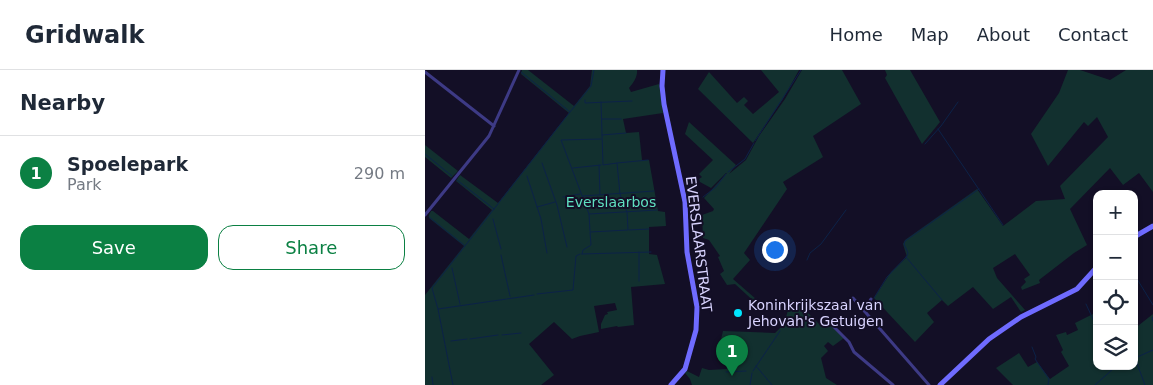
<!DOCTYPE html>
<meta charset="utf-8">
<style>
body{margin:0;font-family:"DejaVu Sans",sans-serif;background:#f6f6f7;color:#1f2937}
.controls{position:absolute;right:15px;bottom:15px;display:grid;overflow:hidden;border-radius:10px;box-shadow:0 1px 4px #0004}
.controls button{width:45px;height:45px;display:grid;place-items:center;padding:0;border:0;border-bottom:1px solid #e0e1e3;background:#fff;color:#1f2937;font:25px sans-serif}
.you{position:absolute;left:349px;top:179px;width:18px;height:18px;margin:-12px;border:4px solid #fff;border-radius:50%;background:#1a73e8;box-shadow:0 0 0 8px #1a73e833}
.badge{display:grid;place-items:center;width:32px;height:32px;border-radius:50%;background:#0b8043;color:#fff;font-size:16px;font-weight:700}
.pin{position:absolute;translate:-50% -41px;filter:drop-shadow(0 1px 2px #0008)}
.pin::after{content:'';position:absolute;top:26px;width:18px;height:15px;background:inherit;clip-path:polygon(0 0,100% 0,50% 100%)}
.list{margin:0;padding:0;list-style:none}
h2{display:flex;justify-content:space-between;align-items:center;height:65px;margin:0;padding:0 20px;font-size:21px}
h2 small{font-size:16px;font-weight:400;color:#747a83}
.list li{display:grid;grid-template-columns:32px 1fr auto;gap:15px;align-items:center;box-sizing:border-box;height:75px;padding:0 20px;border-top:1px solid #e0e1e3}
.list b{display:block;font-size:19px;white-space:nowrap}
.list p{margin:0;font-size:16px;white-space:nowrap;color:#747a83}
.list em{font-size:16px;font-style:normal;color:#747a83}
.actions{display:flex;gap:10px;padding:15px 20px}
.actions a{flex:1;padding:11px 0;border:1px solid #0b8043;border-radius:15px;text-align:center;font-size:18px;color:#0b8043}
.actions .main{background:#0b8043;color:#fff}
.icon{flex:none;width:28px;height:28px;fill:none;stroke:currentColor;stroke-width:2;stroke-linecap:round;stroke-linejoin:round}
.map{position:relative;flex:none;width:728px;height:315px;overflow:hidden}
header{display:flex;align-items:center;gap:30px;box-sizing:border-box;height:70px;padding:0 25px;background:#fff;border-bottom:1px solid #e0e1e3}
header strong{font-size:24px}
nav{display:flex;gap:28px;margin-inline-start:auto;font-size:18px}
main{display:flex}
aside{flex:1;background:#fff}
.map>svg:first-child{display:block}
</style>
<header>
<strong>Gridwalk</strong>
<nav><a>Home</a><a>Map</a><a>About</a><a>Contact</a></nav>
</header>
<main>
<aside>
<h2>Nearby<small></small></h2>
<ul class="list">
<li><span class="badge">1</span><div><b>Spoelepark</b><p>Park</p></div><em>290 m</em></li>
</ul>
<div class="actions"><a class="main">Save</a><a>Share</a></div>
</aside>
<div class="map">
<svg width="728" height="315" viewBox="0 0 728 315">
<rect width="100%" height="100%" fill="#130f26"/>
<path fill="#12302f" d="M97,0H103L149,36L165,16L167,0H212C213,6 208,14 204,18L206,22L234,14L238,43L198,49L201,63L214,62L217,90H224L233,141L240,142L241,156L224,157V184L232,185L240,214L206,217L209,255L193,257L192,256L176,259V254L180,245L183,244L182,242L192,240L190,233L169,236L174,262L155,266L147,269L129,252L104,274L129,305L116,315H0V225L39,176L4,148V145L6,141H8L44,169L67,140L31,111L35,105L73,133L144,43L96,4Z
M336,0H374L358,29L328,73L273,19L284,2L312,33L319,27L323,31L319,35L328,44L354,22Z
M377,0H417L436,34L388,66L398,87L358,112L362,119L319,183L325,190L308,209L339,236L333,235L310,214L302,215L295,204L299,201L293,187L295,186L284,170L278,168L277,145L288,141L289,139L279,128L302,103H301L286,118L275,112L274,109L277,107L274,104L288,90L260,64L264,52L311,95L304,104L321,90L334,66L360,29Z
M460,0H485L515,52L497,74L460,8L462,5Z
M643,0H655L685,10L701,0H728V122L714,103L698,115L685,98L645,139L662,175L649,183L614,210L615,213L597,220L596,217L601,212L599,209L605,205L590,184L568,198L572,208L600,240L596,242L586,227L568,239L548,217L523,236L517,230L502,243L509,252L490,272L449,228L466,202L482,187L478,174L480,170L552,119L578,156L611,131L640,129L635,116L683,67L672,47L663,56L659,52L623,96L606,64L634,23Z
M0,75L33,101L26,108L0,87Z
M366,230H370L393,253L400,258L405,255L419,268L408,276L403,272L399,276L403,281L396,288L401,308L412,315H267L265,309L260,303L262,301L274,307L277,298L284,300L302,299L303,296L292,286L298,261L350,263L359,254Z
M672,242V296H709V259L728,244V315H588L571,298L594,283L603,297L612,292L625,309L644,296L636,282L638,280L631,265L641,262L642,265L653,260L650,253Z"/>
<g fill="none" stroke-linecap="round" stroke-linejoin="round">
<path stroke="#0c2248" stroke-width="1" d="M160,30V33L207,31
M145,42L166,16L169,0
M177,49H196
M513,59L578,155
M177,65L201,63
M330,71L376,0
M500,74L516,56L533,32
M0,84L27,106
M117,93L132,135L142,177
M192,93L223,90
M174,95L175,124
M148,98L176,95
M303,102L320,89L329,73
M102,106L116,149L122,183
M32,110L69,139
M158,126L229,121
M138,127L155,124
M278,127L291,117L301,104
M112,137L130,132
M164,144L232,140
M4,147L39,175
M68,149L76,179
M204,160L224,159
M165,161L164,144L136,70L176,69
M214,182V211
M157,184L158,180L166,175L165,162L203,160L202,142L195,124L192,93L178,95L176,32
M157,184L226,182
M76,185L85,226
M481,187L517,230
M382,190L385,183L396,174L421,140
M27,198L35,234
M709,204L728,235
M112,224L148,220L151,186L155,184
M449,228L462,207L482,186L483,183L479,174L480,171L554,119
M661,234L672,258
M13,239L7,218L145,42L96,2
M728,247L727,248L728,251
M77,265L96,263
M45,269L73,265
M26,271L42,269
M607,277L611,287L610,289L624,309L623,315
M710,288L720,315
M710,288L728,280
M331,296L347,315
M328,301L355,261
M301,302L321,301
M7,307L8,315
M28,315L13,239L109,225
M325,315L327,303
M670,315L688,299"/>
<path stroke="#3d3a85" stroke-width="3" d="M0,2L69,56
M0,145L64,66L94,0
M428,228L504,315
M439,241L446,229
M408,256L424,272L429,282L468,315"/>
<path stroke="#6f6bff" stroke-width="5" d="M238,0L237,16L239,34L260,132L262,182L272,237L271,260L260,299L246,315
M709,167L728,156
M515,315L564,269L596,247L652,219L672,197"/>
</g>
<circle fill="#00e5ff" stroke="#130f26" stroke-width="2" cx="313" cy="243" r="5"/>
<g text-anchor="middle" stroke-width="4" stroke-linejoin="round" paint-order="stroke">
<g font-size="14" fill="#5fe0c0" stroke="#130f26">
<text x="186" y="137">Everslaarbos</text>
</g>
<g font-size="14" fill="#d9d4ff" stroke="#130f26">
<text transform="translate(274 174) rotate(83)" y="5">EVERSLAARSTRAAT</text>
</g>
<g font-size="14" fill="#d9d4ff" stroke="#130f26" text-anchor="start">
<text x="323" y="240">Koninkrijkszaal van<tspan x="323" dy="16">Jehovah's Getuigen</tspan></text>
</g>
</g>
</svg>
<div class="controls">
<button>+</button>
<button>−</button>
<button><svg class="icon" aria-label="locate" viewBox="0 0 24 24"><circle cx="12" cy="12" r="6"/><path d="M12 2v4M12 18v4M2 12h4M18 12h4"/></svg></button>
<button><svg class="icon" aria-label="layers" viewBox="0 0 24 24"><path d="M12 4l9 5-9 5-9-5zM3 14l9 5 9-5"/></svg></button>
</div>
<div class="you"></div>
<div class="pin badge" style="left:307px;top:306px">1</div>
</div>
</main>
